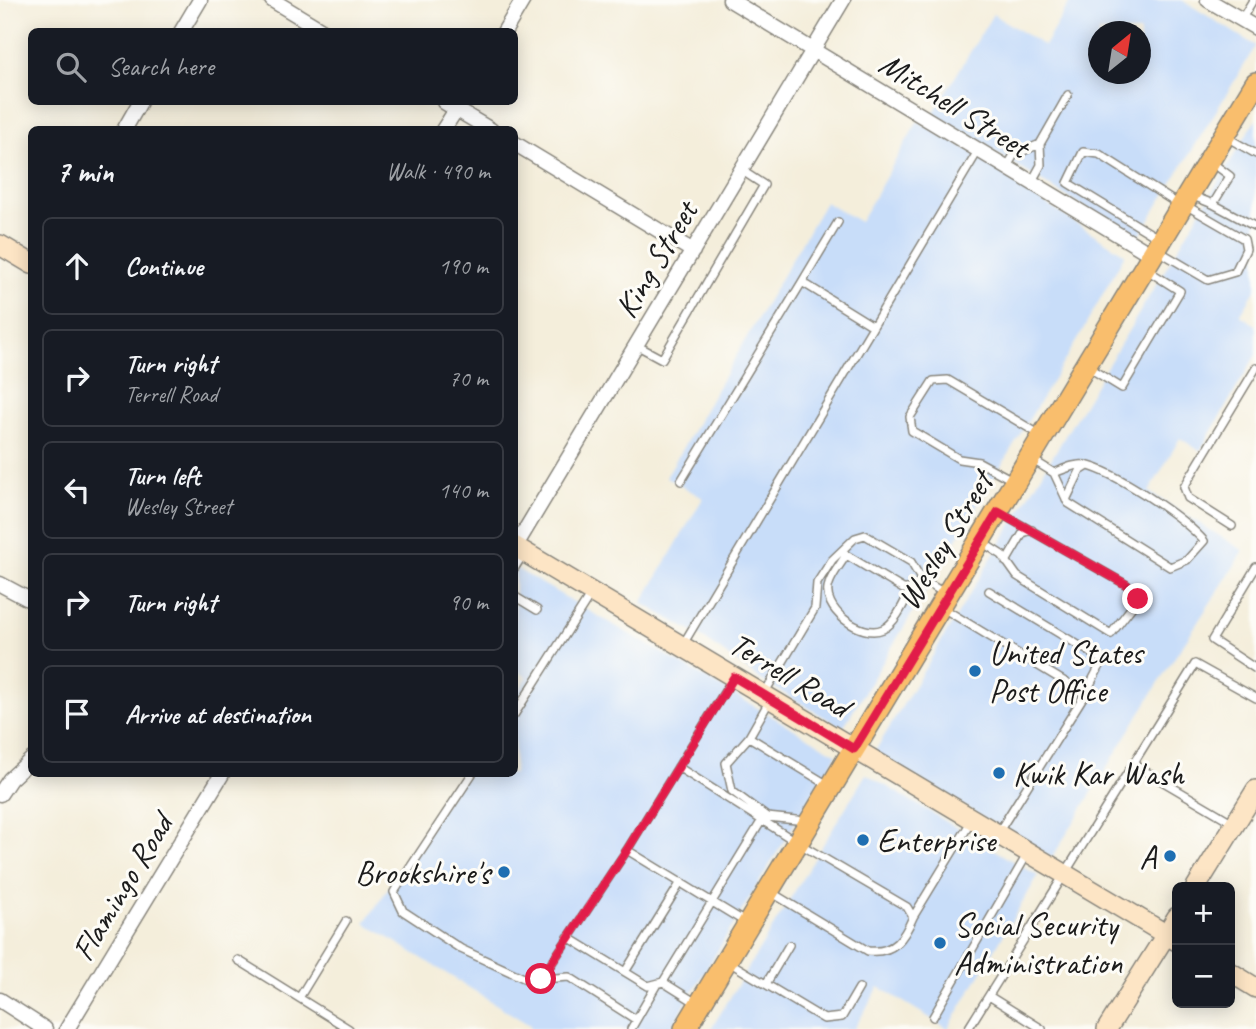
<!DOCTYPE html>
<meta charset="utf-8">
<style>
body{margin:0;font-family:Caveat,sans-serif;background:#20242c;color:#f1f3f6}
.controls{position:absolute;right:21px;bottom:21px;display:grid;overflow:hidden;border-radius:10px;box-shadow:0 4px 18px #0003}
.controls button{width:63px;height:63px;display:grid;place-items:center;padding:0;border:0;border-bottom:2px solid #363941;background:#171b24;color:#f1f3f6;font:35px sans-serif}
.compass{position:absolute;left:1088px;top:21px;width:63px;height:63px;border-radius:50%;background:#171b24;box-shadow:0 4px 18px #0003;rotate:30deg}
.stop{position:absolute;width:21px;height:21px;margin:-16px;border:5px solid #e11d48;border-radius:50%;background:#fff}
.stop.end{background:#e11d48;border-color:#fff;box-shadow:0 2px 7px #0008}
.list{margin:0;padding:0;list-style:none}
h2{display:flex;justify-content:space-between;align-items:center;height:91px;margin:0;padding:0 28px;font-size:30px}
h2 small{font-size:23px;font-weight:400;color:#9ea1a6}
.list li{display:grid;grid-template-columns:46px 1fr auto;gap:21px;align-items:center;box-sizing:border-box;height:98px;margin:0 14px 14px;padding:0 14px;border:2px solid #363941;border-radius:10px}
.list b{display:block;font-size:26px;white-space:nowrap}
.list p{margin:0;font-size:23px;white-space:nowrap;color:#9ea1a6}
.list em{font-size:23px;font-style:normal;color:#9ea1a6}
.icon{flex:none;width:38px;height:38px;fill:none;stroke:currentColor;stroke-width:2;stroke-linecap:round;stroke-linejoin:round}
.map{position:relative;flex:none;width:1256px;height:1029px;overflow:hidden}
.search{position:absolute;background:#171b24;box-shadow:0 4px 18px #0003;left:28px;top:28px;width:490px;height:77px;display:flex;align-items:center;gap:18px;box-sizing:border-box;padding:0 24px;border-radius:10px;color:#9ea1a6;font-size:26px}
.panel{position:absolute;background:#171b24;box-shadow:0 4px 18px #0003;left:28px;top:126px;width:490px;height:651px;border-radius:10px}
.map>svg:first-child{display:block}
</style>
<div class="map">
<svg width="1256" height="1029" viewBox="0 0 1256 1029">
<rect width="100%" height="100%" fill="#fdfcf7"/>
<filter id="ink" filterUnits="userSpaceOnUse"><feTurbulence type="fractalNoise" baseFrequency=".0143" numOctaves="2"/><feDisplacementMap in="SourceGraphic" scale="14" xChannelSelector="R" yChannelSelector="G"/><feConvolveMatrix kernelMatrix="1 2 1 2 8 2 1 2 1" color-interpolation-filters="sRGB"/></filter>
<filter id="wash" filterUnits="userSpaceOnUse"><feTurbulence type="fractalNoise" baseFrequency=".00686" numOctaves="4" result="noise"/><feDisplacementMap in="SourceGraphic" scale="28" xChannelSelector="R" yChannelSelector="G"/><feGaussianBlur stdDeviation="1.57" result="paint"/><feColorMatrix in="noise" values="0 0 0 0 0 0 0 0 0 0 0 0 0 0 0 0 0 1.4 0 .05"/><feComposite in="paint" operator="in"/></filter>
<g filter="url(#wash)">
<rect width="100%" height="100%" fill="#f4eedb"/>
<path fill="#c8ddf9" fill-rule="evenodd" d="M1071,0H1182L1256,46L1137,240L933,114L993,14L1044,46ZM1098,32H1140V74H1098Z
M1256,119V289L1240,315L1256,325V355L1200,451L1180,438L1149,492L1244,551L1164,674L1052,858L874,753Z
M918,121L1030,185L1027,192L1125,254L1083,330L843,728L761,680L705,639L642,603L703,498L666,477L825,202L860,222Z
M515,568L837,754L670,1029H530L531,1026L365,923L464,774H514L515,697L527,677L515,669Z
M866,774L1038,876L948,1029L879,987L854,1029H711Z"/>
</g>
<g filter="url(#ink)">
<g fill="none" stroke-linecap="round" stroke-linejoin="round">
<defs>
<path id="lane" d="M1241,20L1253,0
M1228,138L1256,154
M1006,168L1014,155L1040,144
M1031,183L1041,165L1040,144L1068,95
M1193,196L1213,204L1230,176L1211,162
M1213,204L1256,227
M838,222L802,282L873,326
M1158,238L1068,183L1083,152L1099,154L1181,206
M1157,250L1208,280L1235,272L1246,249L1244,239L1187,206
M636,345L662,359L764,185L741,170
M1086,366L1122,388L1180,291L1147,270
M1033,460L1054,473L1068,503L1170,567L1187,560L1204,541C1183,517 1116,472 1085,465C1076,463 1062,470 1054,473
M681,481L802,282
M1014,481L979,462L959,459L912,431L910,417L933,381L948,380L1039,434
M1066,500L1080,471L1088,466
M1232,526L1188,498L1184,487L1256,368
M980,541L1002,555L1017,576L1111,634L1138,599L1127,585L1000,513
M843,553L903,589H914L921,579
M846,555C841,564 832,574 829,584C820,608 861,639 883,629C896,623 905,601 911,589
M1006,562L1023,533L1032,530
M1256,567L1212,640L1256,669
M514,569L524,553
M514,596L537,610
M941,607L1085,694L1103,660L989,591
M682,646L978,151
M765,692L815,608L817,583L832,560L855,538L865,535L911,562L921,579L944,593
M770,700L749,737L828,785
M514,715L591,594
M749,737L726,763L732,791L767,817L806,821
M678,767L798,843L907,907L913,917C904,938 894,954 868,951L769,891
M472,774L394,892L403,911L461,949L528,980L569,977L635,1019
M1235,824L1133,764L1195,664L1256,698
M998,833L1085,694
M627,850L745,922
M913,917L972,820
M568,937L648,986L663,982L762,820
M238,960L349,1029
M727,961L824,1019L842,1017L859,988
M625,972L681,882
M541,979L627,850L733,678
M663,982L698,1004
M766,984L789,945
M989,996L1042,1029
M299,998L346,921
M933,1017L1028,853
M631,1029L657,984
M968,1029L1133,764"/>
<path id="street" d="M272,0L325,32
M730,0L1152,255
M1208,0L1256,28
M181,32L200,0
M504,32L523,0
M444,102L491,130
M124,130L140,102
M443,130L461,102
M514,143L693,251
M515,547L843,0
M0,584L32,601
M0,794L10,779L32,759
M0,1000L45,1029
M67,1029L222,774"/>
<path id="secondary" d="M0,245L32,264
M514,546L1177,941
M1196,887L1256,790
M1230,972L1256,988
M1107,1029L1177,917"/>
<path id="primary" d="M685,1029L1256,83"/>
</defs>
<use href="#lane" stroke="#88857c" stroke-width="10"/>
<use href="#street" stroke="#88857c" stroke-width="17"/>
<use href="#secondary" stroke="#88857c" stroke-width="22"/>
<use href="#primary" stroke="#88857c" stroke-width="24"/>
<use href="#lane" stroke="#fff" stroke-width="7"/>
<use href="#street" stroke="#fff" stroke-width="14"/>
<use href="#secondary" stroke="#fde5c5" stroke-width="19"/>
<use href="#primary" stroke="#f9be6d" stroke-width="21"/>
</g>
</g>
<g fill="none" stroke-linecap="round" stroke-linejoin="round" filter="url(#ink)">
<path stroke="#e11d48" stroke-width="9" d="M541,979L627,850L734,677L854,749L998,512L1127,585L1138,599"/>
</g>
<g fill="#1f6fb2" stroke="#fdfcf7" stroke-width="2.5">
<circle cx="975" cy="671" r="7"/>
<circle cx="999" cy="773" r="7"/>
<circle cx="863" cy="840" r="7"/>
<circle cx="1170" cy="856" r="7"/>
<circle cx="504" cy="872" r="7"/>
<circle cx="940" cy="943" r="7"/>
</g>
<g text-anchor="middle" stroke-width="6" stroke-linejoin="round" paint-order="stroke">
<g font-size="33" fill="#1c1c1c" stroke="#fdfcf7">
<text transform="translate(955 104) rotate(32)" y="12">Mitchell Street</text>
<text transform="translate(655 259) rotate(-59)" y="12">King Street</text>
<text transform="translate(944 540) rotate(-59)" y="12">Wesley Street</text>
<text transform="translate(790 674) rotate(31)" y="12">Terrell Road</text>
<text transform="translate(121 887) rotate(-59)" y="12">Flamingo Road</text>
</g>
<g font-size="33" fill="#1c1c1c" stroke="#fdfcf7" text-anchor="start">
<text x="989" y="664">United States<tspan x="989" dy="38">Post Office</tspan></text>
<text x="1013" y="785">Kwik Kar Wash</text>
<text x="877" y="852">Enterprise</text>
<text x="1156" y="868" text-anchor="end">A</text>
<text x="490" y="884" text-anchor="end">Brookshire's</text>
<text x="954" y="936">Social Security<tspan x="954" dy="38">Administration</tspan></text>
</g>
</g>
</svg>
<div class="controls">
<button>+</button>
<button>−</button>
</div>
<svg class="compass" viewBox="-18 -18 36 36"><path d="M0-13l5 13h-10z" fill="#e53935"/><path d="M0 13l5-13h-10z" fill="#9ea1a6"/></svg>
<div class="stop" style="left:541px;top:979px"></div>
<div class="stop end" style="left:1138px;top:599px"></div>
<div class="search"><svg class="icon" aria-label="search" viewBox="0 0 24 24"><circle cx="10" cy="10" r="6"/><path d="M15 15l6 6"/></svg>Search here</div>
<section class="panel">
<h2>7 min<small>Walk · 490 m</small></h2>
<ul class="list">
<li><svg class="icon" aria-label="ahead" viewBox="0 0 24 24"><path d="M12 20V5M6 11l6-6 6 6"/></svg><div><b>Continue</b></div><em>190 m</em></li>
<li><svg class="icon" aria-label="right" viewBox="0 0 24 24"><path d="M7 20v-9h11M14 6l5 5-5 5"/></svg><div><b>Turn right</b><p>Terrell Road</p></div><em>70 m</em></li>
<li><svg class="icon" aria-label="left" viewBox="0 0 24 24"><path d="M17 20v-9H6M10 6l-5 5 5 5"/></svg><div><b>Turn left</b><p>Wesley Street</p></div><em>140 m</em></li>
<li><svg class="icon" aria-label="right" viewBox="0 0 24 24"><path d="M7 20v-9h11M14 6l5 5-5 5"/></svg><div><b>Turn right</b></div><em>90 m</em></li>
<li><svg class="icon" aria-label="arrive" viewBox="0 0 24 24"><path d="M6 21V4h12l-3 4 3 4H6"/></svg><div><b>Arrive at destination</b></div></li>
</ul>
</section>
</div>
